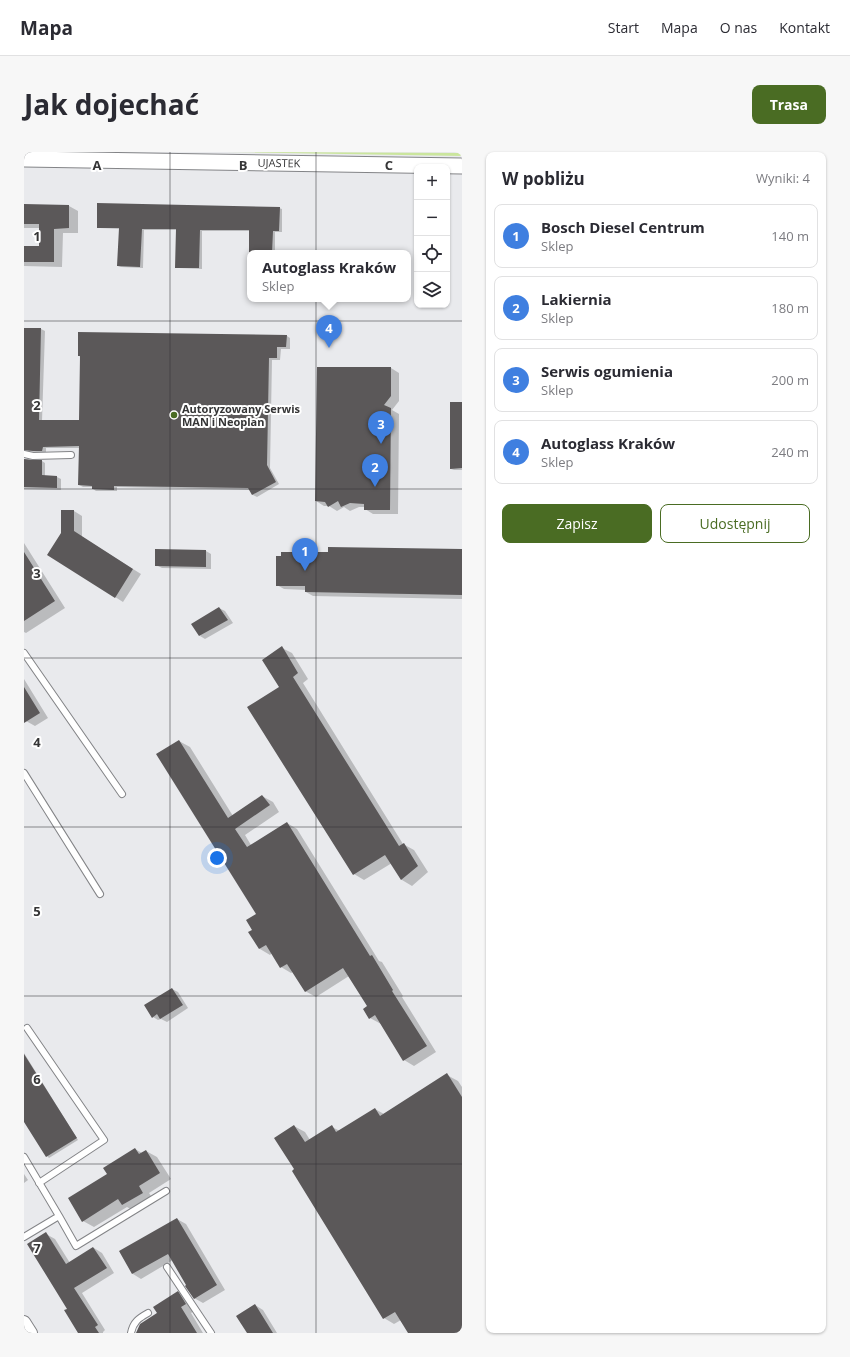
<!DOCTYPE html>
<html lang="pl">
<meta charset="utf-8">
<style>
body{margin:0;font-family:"Open Sans",sans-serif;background:#f7f7f7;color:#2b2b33}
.controls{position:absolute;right:12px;top:12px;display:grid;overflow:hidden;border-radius:8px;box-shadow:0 1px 3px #0004}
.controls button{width:36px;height:36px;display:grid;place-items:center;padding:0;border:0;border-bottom:1px solid #e1e1e2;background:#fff;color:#2b2b33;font:20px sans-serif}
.you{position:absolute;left:193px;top:706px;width:14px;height:14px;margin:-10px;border:3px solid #fff;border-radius:50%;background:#1a73e8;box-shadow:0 0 0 6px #1a73e833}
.badge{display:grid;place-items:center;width:26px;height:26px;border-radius:50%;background:#4a6c23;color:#fff;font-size:13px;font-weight:700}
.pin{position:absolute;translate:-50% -33px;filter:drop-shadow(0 1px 2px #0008)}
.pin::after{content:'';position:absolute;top:21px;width:14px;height:12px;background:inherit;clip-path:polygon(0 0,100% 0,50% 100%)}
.popup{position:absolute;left:223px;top:98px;width:164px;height:52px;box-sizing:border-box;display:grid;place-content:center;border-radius:8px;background:#fff;filter:drop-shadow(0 1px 3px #0005);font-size:13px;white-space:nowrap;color:#7c7c81}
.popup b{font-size:15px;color:#2b2b33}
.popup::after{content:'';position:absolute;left:50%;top:100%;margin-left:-8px;border:8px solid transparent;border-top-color:#fff}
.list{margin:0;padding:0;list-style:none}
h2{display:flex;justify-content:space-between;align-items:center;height:52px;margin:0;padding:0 16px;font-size:17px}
h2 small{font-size:13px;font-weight:400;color:#7c7c81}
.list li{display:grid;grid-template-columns:26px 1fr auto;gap:12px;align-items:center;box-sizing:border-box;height:64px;margin:0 8px 8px;padding:0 8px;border:1px solid #e1e1e2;border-radius:8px}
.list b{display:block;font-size:15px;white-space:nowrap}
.list p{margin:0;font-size:13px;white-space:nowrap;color:#7c7c81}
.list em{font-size:13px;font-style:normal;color:#7c7c81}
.actions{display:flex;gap:8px;padding:12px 16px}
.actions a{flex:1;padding:9px 0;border:1px solid #4a6c23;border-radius:8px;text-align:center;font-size:14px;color:#4a6c23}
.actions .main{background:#4a6c23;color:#fff}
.icon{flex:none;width:22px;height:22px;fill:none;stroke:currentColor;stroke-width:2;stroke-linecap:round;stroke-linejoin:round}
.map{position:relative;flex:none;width:438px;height:1181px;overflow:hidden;border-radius:8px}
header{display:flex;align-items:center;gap:24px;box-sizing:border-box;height:56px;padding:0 20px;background:#fff;border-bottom:1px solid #e1e1e2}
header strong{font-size:19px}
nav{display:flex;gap:22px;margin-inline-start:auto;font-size:14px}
.intro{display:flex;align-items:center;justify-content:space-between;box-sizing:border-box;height:96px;padding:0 24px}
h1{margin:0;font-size:28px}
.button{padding:10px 18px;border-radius:8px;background:#4a6c23;color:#fff;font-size:14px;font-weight:700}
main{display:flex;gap:24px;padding:0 24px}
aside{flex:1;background:#fff;border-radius:8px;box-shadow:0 1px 3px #0004}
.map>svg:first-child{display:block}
</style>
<header>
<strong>Mapa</strong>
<nav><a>Start</a><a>Mapa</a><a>O nas</a><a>Kontakt</a></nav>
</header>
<div class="intro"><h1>Jak dojechać</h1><a class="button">Trasa</a></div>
<main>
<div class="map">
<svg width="438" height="1181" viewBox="0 0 438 1181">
<rect width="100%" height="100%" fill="#e9eaed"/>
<path fill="#cbe69d" d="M201,0L438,1V4Z"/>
<path fill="#0003" d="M0,53L45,54L54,59V81H39L38,115L0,114V95H16V76H0Z
M255,56L258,57V80H251V101H226V117V79H178V117L155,116L152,115L153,78H120L119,116L97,115L94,114L96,77L76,76L74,75Z
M0,177H17L21,179L18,269H56L57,205L55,204L263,184L266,186V197H257L256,208H248L246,316L255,332L233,345L229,343L226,338L93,335V339H72L69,337V335H59L55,333L56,296H22V301L3,299L0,302Z
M294,216H367L375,221V249L368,258L375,262L374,362H349L341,357V355H335L326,359L320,355L313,359L305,354H300L292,349Z
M438,251V318H430L427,317Z
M0,307L18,309L21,311V324L33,325L37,327V338L0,337Z
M50,359L58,364V385L117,422L99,450L25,403Z
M0,391L41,456L2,481L0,480Z
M438,398V447L289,444L282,440V438L260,437L253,433L258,405L305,401Z
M182,399L187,402V417L138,416L132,413Z
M195,456L201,459L209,471L181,487L176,484Z
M258,496L268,501L284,527L279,531L379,692L390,698L404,720L388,734L378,728L368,711L340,728L330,722L256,535Z
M0,527L24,566L11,574L2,569L0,565Z
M155,589L166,595L209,664L238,644L249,650L255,660L221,683L227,693L263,671L273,677L355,809L358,810L379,844L378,845L412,900L390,914L380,908L357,872L346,866L344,854L325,824L292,845L281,839L269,820L267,821L257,815L248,801L246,803L236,797L226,780L229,778L233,762Z
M148,837L154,840L164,856L143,870L137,867L134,868L129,865Z
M0,901L54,988L25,1006L23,1004L0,968Z
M423,923L434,929L438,935V1181H385L377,1168L370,1172L360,1166L271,1017L270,974L281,980L286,988L308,975L316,979L351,957L360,962Z
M111,997L118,1001L122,999L133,1005L147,1027L125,1041L129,1047L110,1059L103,1055L70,1075L59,1069L84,1022Z
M0,1022L4,1028L0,1031Z
M153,1067L162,1072L201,1138L179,1151L170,1146L149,1108L117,1127L109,1122L96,1100Z
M22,1082L31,1087L46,1111L70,1096L78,1101L90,1121L58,1141L81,1178L79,1180V1181H55L44,1157Z
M154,1140L165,1147L172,1158L167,1161L179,1181H113Z
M231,1153L239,1158L253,1181H224Z"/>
<path fill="#5b5859" d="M73,51L256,55L255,79H249L248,101H225V78H176L175,116H151L152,77H118L116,115L93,114L95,76H73Z
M0,52L45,53V76L30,77V110H0V94H15V72H0Z
M0,176H17L15,268H55L56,204H54V180L263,183L262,195H253V206H245L243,313L252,330L228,343L224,336L90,334V338L68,337V334L54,333L55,294L19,295L18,299H9L0,298Z
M293,215H367V244L360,253L367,256L366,358H340V352L326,351L317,355L314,349L304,355L301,350L291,349Z
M426,250H438V316L426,317Z
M0,307L9,308H18V323L33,324V336L0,335Z
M37,358H50V379L109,417L91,446L23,403L37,381Z
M304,395L438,397V443L281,440V434H252V404H257V400H304Z
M131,397L182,398V415L131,414Z
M0,400L31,449L0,469Z
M195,455L204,468L175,484L167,472Z
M258,494L274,521L269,525L375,694L380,691L394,714L377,728L361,703L329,723L223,555L255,535L238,508Z
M0,535L16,561L0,571Z
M155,588L204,666L238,643L246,653L211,677L223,695L263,670L346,804L348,803L369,838L368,839L403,894L379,909L351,863L345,867L339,857L343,854L319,816L281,840L263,812L256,816L242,793L235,797L224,780L228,778L222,768L232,762L132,602Z
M148,836L159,853L136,867L133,862L128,866L120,853Z
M0,902L53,986L22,1005L0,970Z
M423,921L438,945V1181H384L371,1160L359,1167L268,1019L270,1017L250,986L270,973L281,990L308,973L312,980L351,956L356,964Z
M111,996L115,1002L122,998L136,1021L115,1034L119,1041L98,1053L94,1047L58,1070L44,1046L83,1022L79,1016Z
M153,1066L193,1133L170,1147L161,1134L162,1133L144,1102L108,1122L95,1099Z
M22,1080L42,1112L69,1095L83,1116L50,1136L74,1173L71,1175L75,1181H54L40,1158L43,1157L3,1092Z
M154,1139L162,1152L157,1155L173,1181H112L116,1172L133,1161L129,1155Z
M231,1152L249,1181H223L212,1164Z"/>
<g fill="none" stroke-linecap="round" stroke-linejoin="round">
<defs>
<path id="service" d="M0,302L9,304L47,303
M0,501L98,642
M0,621L76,742
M3,876L80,988L15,1031
M0,1005L35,1064L0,1085
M35,1064L52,1094L142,1039
M143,1115L187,1181
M107,1181C109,1170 115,1166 124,1161"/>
<path id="minor" d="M0,1170L7,1181"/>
<path id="tertiary" d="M0,7L438,14"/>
</defs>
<use href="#service" stroke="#838487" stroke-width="8"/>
<use href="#minor" stroke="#838487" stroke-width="14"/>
<use href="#tertiary" stroke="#838487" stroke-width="17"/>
<use href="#service" stroke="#fff" stroke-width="6"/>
<use href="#minor" stroke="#fff" stroke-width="12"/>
<use href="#tertiary" stroke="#fff" stroke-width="15"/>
</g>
<path fill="none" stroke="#353536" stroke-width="1" stroke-opacity="0.55" d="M146,0V1181M292,0V1181M0,169H438M0,337H438M0,506H438M0,675H438M0,844H438M0,1012H438"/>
<circle fill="#4a6c23" stroke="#fff" stroke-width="1.5" cx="150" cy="263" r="4"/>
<g text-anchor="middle" stroke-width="4" stroke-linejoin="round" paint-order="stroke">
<g font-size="11" fill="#353536" stroke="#fff">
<text transform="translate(255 11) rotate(1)" y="4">UJASTEK</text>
</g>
<g font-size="11" font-weight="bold" fill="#353536" stroke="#fff" text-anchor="start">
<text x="158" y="261">Autoryzowany Serwis<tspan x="158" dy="13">MAN i Neoplan</tspan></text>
</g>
</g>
<g font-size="13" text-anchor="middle" font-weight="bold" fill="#353536" stroke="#fff" stroke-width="4" stroke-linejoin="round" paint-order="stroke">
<text x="73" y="18">A</text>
<text x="219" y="18">B</text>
<text x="365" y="18">C</text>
<text x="13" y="89">1</text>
<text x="13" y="258">2</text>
<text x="13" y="426">3</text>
<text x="13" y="595">4</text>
<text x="13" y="764">5</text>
<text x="13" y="932">6</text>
<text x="13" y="1101">7</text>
</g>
</svg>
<div class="controls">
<button>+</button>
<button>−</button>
<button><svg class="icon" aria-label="locate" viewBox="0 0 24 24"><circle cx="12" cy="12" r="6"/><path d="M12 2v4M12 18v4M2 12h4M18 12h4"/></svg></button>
<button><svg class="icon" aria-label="layers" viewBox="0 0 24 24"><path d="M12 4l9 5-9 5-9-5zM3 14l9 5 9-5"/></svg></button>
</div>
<div class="you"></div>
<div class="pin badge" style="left:281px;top:419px;background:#3f7fe0">1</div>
<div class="pin badge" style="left:351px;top:335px;background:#3f7fe0">2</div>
<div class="pin badge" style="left:357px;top:292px;background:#3f7fe0">3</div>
<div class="pin badge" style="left:305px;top:196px;background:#3f7fe0">4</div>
<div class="popup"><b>Autoglass Kraków</b>Sklep</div>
</div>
<aside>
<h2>W pobliżu<small>Wyniki: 4</small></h2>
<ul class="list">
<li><span class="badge" style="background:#3f7fe0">1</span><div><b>Bosch Diesel Centrum</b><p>Sklep</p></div><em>140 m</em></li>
<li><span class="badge" style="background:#3f7fe0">2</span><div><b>Lakiernia</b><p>Sklep</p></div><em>180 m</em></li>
<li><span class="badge" style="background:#3f7fe0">3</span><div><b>Serwis ogumienia</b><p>Sklep</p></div><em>200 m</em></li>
<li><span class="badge" style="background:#3f7fe0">4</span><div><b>Autoglass Kraków</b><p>Sklep</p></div><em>240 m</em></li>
</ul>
<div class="actions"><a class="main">Zapisz</a><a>Udostępnij</a></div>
</aside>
</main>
